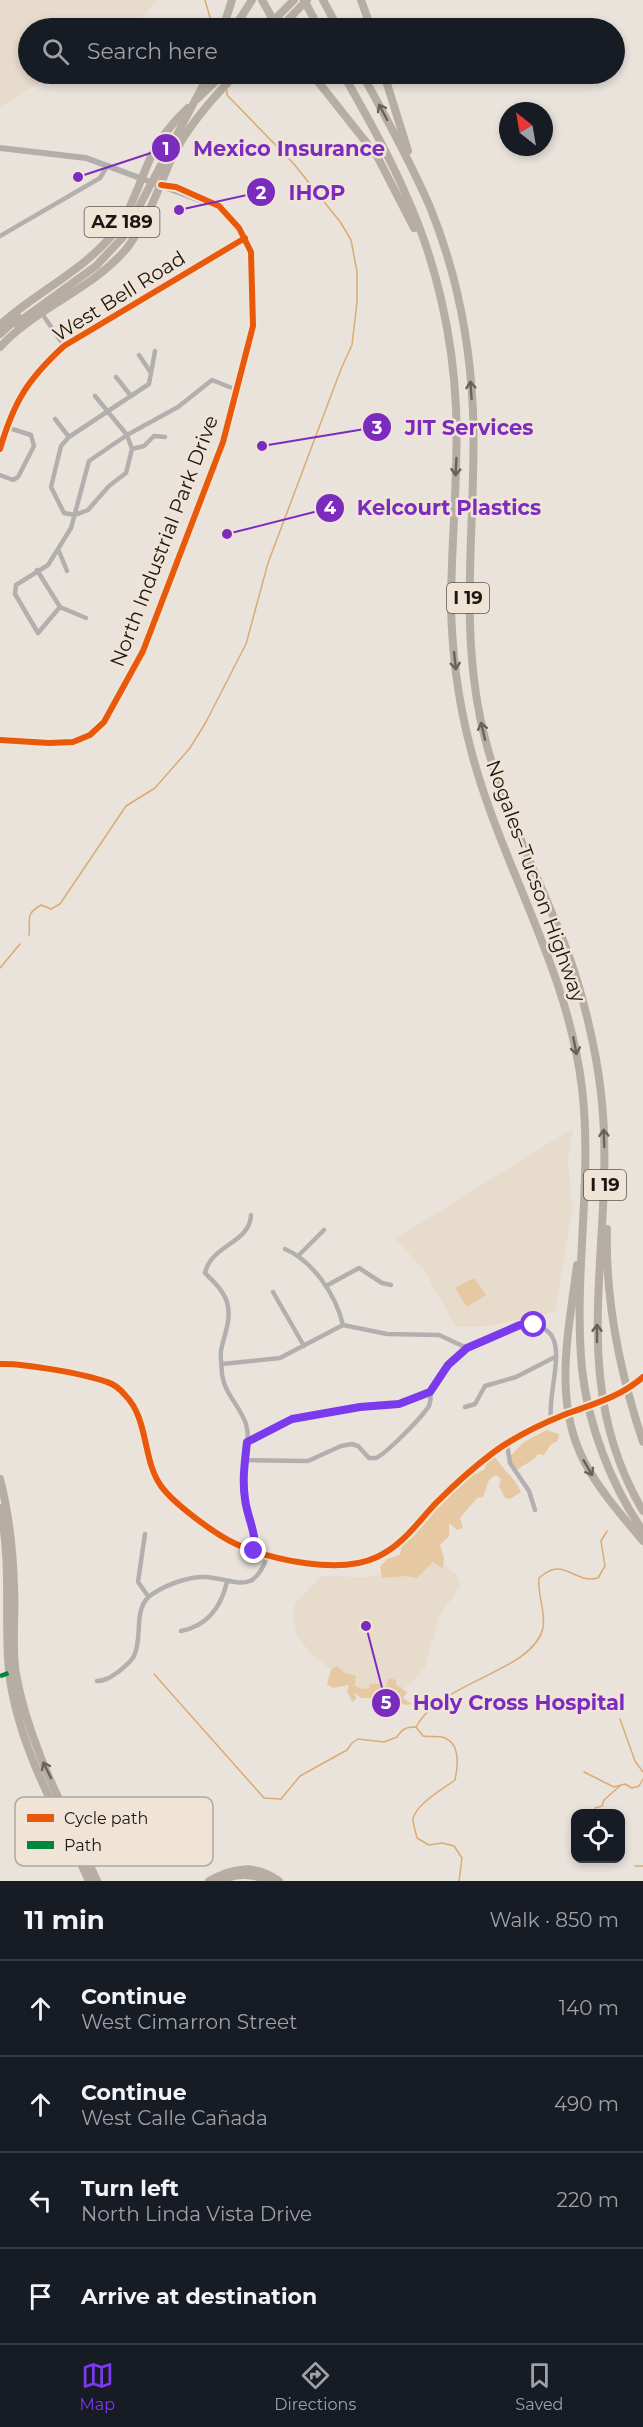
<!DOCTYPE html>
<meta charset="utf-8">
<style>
body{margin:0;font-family:Montserrat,sans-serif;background:#20242c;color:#f1f3f6}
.controls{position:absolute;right:18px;bottom:18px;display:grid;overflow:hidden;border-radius:12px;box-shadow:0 3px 9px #0003}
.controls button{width:54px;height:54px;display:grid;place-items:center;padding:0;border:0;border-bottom:2px solid #363941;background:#171b24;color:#f1f3f6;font:30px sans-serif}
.compass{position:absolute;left:499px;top:102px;width:54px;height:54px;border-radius:50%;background:#171b24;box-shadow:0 3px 9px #0003;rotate:329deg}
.stop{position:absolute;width:18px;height:18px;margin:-14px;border:4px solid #7c3aed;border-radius:50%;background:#fff}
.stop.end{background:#7c3aed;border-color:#fff;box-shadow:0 2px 6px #0008}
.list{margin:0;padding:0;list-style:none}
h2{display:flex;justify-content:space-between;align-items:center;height:78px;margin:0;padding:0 24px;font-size:26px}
h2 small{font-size:20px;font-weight:400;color:#9ea1a6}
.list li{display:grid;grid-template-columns:39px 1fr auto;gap:18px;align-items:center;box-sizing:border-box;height:96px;padding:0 24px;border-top:2px solid #363941}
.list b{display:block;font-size:22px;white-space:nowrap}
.list p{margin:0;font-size:20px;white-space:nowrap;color:#9ea1a6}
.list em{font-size:20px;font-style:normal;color:#9ea1a6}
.icon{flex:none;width:33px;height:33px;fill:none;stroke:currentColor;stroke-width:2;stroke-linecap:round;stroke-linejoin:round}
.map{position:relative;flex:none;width:643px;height:1881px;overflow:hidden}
.search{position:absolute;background:#171b24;box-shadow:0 3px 9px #0003;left:18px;right:18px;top:18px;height:66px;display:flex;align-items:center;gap:15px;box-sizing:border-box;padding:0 21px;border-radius:33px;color:#9ea1a6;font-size:22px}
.sheet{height:462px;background:#171b24}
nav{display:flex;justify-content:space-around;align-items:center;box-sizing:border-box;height:84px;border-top:2px solid #363941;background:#171b24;font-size:16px;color:#9ea1a6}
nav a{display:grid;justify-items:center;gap:3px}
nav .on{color:#7c3aed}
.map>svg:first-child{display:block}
</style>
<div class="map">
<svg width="643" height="1881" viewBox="0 0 643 1881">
<rect width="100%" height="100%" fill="#eae3dc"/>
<path fill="#e7dbcc" d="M0,0H157L138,22L128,28H28V74H54L0,107Z
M573,1128L568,1159L572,1210L555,1312L487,1326L456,1327L424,1270L395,1239Z
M433,1556L456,1574L461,1585L439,1617L425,1667L412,1683L399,1691L376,1694L349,1682L313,1656L297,1636L292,1613L296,1602L321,1576L363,1577L388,1574Z"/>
<path fill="#e6c8a3" d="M474,1278L486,1295L467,1307L455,1288Z
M547,1430L559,1434L558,1441L551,1444L544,1455L538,1454C532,1463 525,1463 517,1470L509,1457L524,1442Z
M495,1457C503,1470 515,1478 521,1492L510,1499L505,1498L499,1486L501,1479L496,1475L489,1480L483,1497L477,1498L460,1518L463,1528L457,1530L449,1523V1536L440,1545L444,1558L443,1569L433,1562L417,1578L405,1576L382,1578L380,1567L387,1559L400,1555L402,1545C420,1535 428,1515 443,1500C453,1491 462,1485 470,1474H476L485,1469L487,1462Z
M337,1666L345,1673L356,1676L355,1685L362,1689L369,1688L370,1684H380L381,1688H385L389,1678L396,1680V1685L407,1692L403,1698L412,1704L408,1705L399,1704L398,1710L391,1714L380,1697L372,1696L371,1698H361L355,1693L356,1699L352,1702L347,1691L349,1685L333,1688L327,1684L331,1670Z"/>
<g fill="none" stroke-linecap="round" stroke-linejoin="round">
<path stroke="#d8ac72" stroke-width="1.5" d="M205,0L213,28
M29,935C31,919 24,915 41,905L51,909L60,904L126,806L155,788L190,748L206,722L246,644L268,563L341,369L352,345L357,302V272L351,240L341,223L294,164L227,95V90
M0,968L20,944
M154,1674L264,1798L281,1799L300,1776L347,1750L352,1743L358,1739L384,1742L397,1737C402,1729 406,1727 415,1727
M620,1719L635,1761L643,1772
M584,1772L614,1787L625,1784L632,1788L639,1786L643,1779
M595,1814V1808L602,1806L604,1800L621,1785
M635,1866H643
M459,1881L462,1858L454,1846L442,1843L429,1845L417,1838C416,1833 413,1825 413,1819C416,1804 443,1789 455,1780C458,1766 461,1742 442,1737C437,1736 429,1737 423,1736L416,1727C440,1681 533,1672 543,1628C546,1612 537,1594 539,1578C565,1555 572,1584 598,1578L605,1566L601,1541L607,1531"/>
<path stroke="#b2b0ae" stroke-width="4.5" d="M0,236L100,178L108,165
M41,312L64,346
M139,355L151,373
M116,377L131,396
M95,396L127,435L132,449L126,473L109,486L88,510L75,515L64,513L51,487L61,446L69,437L149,384L155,351
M55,419L69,437
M0,449C14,401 28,379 64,346L245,238
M132,449L144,446L154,436L165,437
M0,475L13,480L18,477L34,446L31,435L6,427
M58,549L48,565L16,585L15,594L38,633L60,607L86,618
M37,570L60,607
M67,571L58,549L71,528L89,461L127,435L178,407L212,380L237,390
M251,1215C250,1243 211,1245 205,1273C213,1281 223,1290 227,1302C232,1320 224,1334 221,1351C220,1358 222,1367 222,1374C224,1393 240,1406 246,1424C252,1445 242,1474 244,1497C247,1516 257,1532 254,1551
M285,1249C313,1261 336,1295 343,1325
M299,1255L324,1230
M326,1286L359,1268L382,1283L391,1285
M273,1292L304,1346
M222,1364L280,1358L343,1325L387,1334L439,1335L467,1348C484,1341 501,1330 519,1325C532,1322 550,1327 554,1341C561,1360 548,1397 551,1420
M465,1407L475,1404L485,1386L516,1377L555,1357
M247,1441L292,1419L360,1407L392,1406L430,1392L448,1365L467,1348
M507,1444L510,1463L529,1491L535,1510
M245,1460L308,1461L341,1446L352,1444L358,1446L369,1458H376C387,1453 422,1417 429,1406C431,1401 431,1397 430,1392
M145,1534L138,1582L148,1596
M181,1631C207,1626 221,1607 227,1582
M97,1681C105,1681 111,1677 118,1672C123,1668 131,1662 134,1656C144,1636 131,1606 154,1593C168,1584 190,1576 206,1577C239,1580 253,1596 268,1555"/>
<path stroke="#b2afaa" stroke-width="6" d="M0,148L86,158L213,205
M0,740L49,743L73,742L90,735L104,722L143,651L223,442L253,326L251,252L239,228L219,206L176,187L161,185
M0,1364C23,1363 85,1374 107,1382C114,1384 120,1389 125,1395C149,1419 142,1459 161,1486C174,1504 216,1535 236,1544C272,1560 340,1575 377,1557C403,1545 417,1523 436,1503C454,1485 474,1467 494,1452C516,1436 541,1424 566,1414C594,1404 620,1397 643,1377"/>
<path stroke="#b7aea3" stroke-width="8" d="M262,0L275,23
M304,0L319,28
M323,0L338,28
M361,0L371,28
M223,28L232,0
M234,28L252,0
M266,28L294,0
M280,28L307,0
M312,74L377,156L414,228
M343,74C365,113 388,153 406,195C436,261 453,336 456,408C459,474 451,540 451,606C452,649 457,692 467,734C495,856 567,962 582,1088C593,1181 573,1275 582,1369C588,1425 611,1485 643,1531
M362,74C386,117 410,161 430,207C456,271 470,342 473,411C477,514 459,614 480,717C497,799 537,871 566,948C582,990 596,1048 601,1093C618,1239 562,1375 643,1511
M384,74L408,151
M197,99L223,74
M16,324L96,266L123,237L209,74
M0,325C37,291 86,270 117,229C132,208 139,183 150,159C159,139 172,123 188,108
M0,334L18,317
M0,347C37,307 92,290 127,248C147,222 157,192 170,162C186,128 211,100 236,74
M607,1229C605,1302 620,1373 643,1442
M577,1265C569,1331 552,1401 585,1463C600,1491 623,1517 643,1541
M0,1479C9,1514 13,1550 14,1587C16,1616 11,1645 16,1674C29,1747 67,1814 97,1881
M0,1508C12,1562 4,1618 9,1672C18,1747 58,1813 89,1881
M209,1881C234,1867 255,1864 279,1881
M221,1881C236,1872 254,1874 269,1881"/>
<path stroke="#00873e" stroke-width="4.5" stroke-dasharray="9 4.5" stroke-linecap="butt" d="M0,1676L9,1673"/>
<defs>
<path id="cycleway" d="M0,449C14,401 28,379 64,346L245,238
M0,740L49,743L73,742L90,735L104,722L143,651L223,442L253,326L251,252L239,228L219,206L176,187L161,185
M0,1364C23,1363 85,1374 107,1382C114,1384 120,1389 125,1395C149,1419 142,1459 161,1486C174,1504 216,1535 236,1544C272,1560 340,1575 377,1557C403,1545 417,1523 436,1503C454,1485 474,1467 494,1452C516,1436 541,1424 566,1414C594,1404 620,1397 643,1377"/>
</defs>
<use href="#cycleway" stroke="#f0e4d6" stroke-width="10"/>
<use href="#cycleway" stroke="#e8590c" stroke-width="6"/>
</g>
<defs><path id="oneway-shaft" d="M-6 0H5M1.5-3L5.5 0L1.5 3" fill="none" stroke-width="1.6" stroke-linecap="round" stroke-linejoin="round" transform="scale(1.5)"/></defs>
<g stroke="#6a625a">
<use href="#oneway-shaft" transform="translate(383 112) rotate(-118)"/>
<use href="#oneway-shaft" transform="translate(471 390) rotate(-94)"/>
<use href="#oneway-shaft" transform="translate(456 467) rotate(93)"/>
<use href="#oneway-shaft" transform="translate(455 661) rotate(84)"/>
<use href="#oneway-shaft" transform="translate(483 731) rotate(-103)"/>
<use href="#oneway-shaft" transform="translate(575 1046) rotate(79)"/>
<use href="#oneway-shaft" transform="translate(604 1138) rotate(-92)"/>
<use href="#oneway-shaft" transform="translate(597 1333) rotate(-90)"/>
<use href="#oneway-shaft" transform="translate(588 1468) rotate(60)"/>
<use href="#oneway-shaft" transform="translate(47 1770) rotate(-116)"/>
</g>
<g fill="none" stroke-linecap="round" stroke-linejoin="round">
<path stroke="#7c3aed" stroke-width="8" d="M254,1551C257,1533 247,1517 245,1499C242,1480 245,1461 247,1442L292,1419L360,1407L399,1404L430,1392L448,1365L467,1348L520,1325H534"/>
</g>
<g text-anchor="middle" stroke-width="5" stroke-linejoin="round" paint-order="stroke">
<g fill="#f0e4d6" stroke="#5c544d" stroke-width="1.5">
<rect x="84.5" y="207" width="75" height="30" rx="4.5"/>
<rect x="447" y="583" width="42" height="30" rx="4.5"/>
<rect x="584" y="1170" width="42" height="30" rx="4.5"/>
</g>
<g font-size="18" font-weight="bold" fill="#1c1712">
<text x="122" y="228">AZ 189</text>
<text x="468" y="604">I 19</text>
<text x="605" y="1191">I 19</text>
</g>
<g font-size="20" fill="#1c1712" stroke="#f0e4d6">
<text transform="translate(119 296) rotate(-32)" y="7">West Bell Road</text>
<text transform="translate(164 541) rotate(-69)" y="7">North Industrial Park Drive</text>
<text transform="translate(536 881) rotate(70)" y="7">Nogales–Tucson Highway</text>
</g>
</g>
<rect x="15" y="1797" width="198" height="69" rx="9" fill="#f0e4d6" stroke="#b0a69b" stroke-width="1.5"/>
<rect x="27" y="1814" width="27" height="8" fill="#e8590c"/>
<rect x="27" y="1841" width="27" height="8" fill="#00873e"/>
<g font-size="16" fill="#1c1712">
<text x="64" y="1824">Cycle path</text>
<text x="64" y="1851">Path</text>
</g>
<path fill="none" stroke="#7b2cbf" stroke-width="2" d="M78 177L166 148M179 210L261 192M262 446L377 427M227 534L330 508M366 1626L386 1703"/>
<g fill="#7b2cbf" stroke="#f0e4d6" stroke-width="2">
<circle cx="78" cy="177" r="6"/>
<circle cx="179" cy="210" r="6"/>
<circle cx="262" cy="446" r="6"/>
<circle cx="227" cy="534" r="6"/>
<circle cx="366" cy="1626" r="6"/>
<circle cx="166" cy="148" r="15"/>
<circle cx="261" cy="192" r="15"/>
<circle cx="377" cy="427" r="15"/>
<circle cx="330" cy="508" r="15"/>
<circle cx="386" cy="1703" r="15"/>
</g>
<g font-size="18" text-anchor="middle" font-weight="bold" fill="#fff">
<text x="166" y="155">1</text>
<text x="261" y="199">2</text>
<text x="377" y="434">3</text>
<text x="330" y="514">4</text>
<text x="386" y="1709">5</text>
</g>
<g font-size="21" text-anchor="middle" font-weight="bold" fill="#7b2cbf" stroke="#f0e4d6" stroke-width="5" stroke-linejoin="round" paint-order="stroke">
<text x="289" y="156">Mexico Insurance</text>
<text x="317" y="200">IHOP</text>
<text x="469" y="435">JIT Services</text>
<text x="449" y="515">Kelcourt Plastics</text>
<text x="519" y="1710">Holy Cross Hospital</text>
</g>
</svg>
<div class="controls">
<button><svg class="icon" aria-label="locate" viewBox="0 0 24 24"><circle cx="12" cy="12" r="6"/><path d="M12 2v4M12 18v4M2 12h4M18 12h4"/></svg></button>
</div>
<svg class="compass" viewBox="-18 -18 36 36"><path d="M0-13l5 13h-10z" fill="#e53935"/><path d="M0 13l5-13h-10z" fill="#9ea1a6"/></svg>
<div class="stop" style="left:534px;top:1325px"></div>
<div class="stop end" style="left:254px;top:1551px"></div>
<div class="search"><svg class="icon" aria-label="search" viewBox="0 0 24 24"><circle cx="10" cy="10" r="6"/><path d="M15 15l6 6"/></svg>Search here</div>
</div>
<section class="sheet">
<h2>11 min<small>Walk · 850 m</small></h2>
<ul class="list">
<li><svg class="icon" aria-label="ahead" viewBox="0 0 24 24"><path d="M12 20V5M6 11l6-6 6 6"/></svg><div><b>Continue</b><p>West Cimarron Street</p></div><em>140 m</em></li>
<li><svg class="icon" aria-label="ahead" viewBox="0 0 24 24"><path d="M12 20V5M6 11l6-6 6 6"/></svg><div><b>Continue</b><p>West Calle Cañada</p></div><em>490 m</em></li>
<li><svg class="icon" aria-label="left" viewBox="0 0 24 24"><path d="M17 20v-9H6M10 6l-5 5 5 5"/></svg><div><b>Turn left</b><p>North Linda Vista Drive</p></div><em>220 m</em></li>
<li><svg class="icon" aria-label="arrive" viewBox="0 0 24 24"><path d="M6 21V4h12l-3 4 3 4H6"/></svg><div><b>Arrive at destination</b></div></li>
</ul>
</section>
<nav>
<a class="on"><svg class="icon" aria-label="map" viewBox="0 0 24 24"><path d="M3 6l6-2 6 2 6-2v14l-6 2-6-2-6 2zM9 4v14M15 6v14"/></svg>Map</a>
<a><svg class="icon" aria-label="directions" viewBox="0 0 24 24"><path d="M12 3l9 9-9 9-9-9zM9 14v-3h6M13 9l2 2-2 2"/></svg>Directions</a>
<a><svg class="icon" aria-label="saved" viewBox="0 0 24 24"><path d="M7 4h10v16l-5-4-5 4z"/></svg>Saved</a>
</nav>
